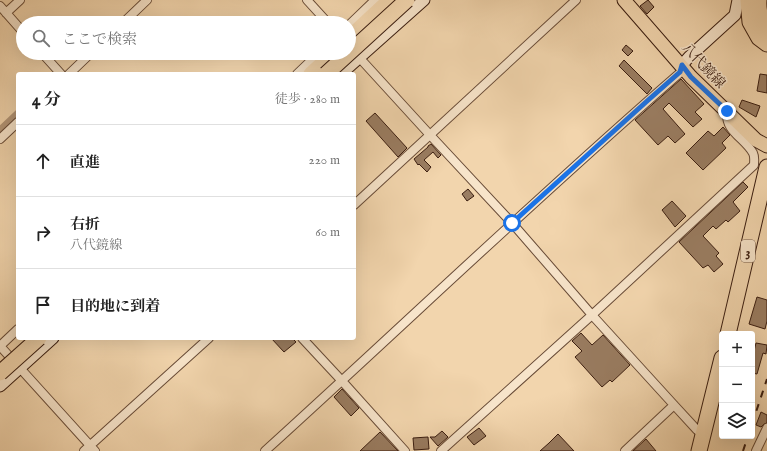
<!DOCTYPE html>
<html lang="ja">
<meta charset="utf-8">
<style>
body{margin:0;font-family:"IM FELL English","Noto Serif JP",serif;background:#f2f2f2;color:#222}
.controls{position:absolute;right:12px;bottom:12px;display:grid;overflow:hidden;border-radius:4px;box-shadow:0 4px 16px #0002}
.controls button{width:36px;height:36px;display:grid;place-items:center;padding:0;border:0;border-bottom:1px solid #e0e0e0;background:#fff;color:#222;font:20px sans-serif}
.stop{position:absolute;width:12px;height:12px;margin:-9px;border:3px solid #1a73e8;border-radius:50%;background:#fff}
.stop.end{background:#1a73e8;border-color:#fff;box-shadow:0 1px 4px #0008}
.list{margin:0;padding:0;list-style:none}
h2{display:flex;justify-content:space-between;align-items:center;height:52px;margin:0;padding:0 16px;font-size:17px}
h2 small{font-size:13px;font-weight:400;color:#767676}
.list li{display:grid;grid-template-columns:26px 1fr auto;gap:12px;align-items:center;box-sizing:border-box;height:72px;padding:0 16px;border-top:1px solid #e0e0e0}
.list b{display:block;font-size:15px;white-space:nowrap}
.list p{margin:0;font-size:13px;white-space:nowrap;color:#767676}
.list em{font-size:13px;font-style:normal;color:#767676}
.icon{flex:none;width:22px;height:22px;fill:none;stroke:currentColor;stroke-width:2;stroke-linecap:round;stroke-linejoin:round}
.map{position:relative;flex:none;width:767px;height:451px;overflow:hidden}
.search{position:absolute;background:#fff;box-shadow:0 4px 16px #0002;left:16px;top:16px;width:340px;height:44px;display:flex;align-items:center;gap:10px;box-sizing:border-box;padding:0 14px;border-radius:22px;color:#767676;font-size:15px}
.panel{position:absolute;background:#fff;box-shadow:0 4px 16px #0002;left:16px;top:72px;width:340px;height:268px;border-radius:4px}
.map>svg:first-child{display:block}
</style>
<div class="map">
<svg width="767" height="451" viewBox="0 0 767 451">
<rect width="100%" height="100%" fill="#f2d5ad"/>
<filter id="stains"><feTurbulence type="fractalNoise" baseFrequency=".005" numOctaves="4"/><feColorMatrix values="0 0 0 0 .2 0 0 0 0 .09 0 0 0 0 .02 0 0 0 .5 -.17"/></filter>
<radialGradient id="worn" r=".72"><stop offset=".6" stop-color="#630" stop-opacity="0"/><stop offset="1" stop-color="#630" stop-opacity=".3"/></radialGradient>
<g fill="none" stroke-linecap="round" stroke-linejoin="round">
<path stroke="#b39678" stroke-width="7" d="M0,130L18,113"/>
</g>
<path fill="#9a7d62" stroke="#3a1d10" d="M648,0L654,7L647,14L640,6Z
M626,45L633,51L628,56L622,50Z
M624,60L652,88L647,94L619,66Z
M760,74L767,75V93L757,91Z
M681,79L704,104L695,112L702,119L693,127L669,103L663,109L685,134L675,143L668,136L658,145L635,120Z
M742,100L760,106L756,117L739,107Z
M375,113L407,148L398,157L366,121Z
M723,127L730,135L722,143L726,148L703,170L686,153L708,131L714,136Z
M431,144L441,155L438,158L433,152L424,160L431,167L427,172L419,164L418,165L414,159L428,147V146Z
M743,182L748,187L733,202L740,211L728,222L726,220L716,229L713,226L703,236L719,253L716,256L723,264L714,272L708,265L703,268L679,242Z
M468,189L474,196L467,201L462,194Z
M672,201L686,216L675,227L662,210Z
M757,297L767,300V321L765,329L749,324Z
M581,333L592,345L603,335L630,365L612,382L610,380L602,387L575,357L582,351L572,341Z
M271,338H292L296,342L284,352Z
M756,343L767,345L766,354L763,353L757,374L752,373V355H753Z
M342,389L359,408L351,416L334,397Z
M761,412L767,415V423L764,424L761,427L756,425Z
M479,428L486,436L474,445L467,437Z
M442,431L448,437L438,446L430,437H435Z
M380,432L398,451H360Z
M558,434L574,451H540L549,443Z
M428,437L429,449L414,450L413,438Z
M646,439L656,451H633Z"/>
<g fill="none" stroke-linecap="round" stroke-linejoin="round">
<defs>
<path id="street" d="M307,0L328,23
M0,6L23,32
M6,13L20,0
M123,23L147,0
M349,25L375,0
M42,53L61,74
M356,54L430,135L512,223L592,315L674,405L697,430L703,435
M69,74L91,53
M297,74L319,53
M0,139L18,122
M354,205L576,0
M302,338L342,381L405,451
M0,346L95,451
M0,346L18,329
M84,451L209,338
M265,451C404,325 539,195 681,72L682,65
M441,451L592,315L754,165C754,161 755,157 753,153C744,137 725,132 727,111
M625,451L674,405
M756,451L767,428"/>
<path id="secondary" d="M682,65L689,57L735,15L738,0
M341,74L424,0
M0,386L53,338"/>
<path id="primary" d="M624,0L691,77L756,140L767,146"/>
<path id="highway" d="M748,0L750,22L759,38L767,44
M759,0C758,12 762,21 767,31
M349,38L390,0
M311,74L334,53
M728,334L767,167
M699,451L722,358"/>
</defs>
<use href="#street" stroke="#684b37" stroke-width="10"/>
<use href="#secondary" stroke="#3a1d10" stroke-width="13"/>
<use href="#primary" stroke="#3a1d10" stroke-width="15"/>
<use href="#highway" stroke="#3a1d10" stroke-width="17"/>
<use href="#street" stroke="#f7e4ca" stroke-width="8"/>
<use href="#secondary" stroke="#f7e4ca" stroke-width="11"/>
<use href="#primary" stroke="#f2d5ad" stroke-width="13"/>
<use href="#highway" stroke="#f2d5ad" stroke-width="15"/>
<path stroke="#3a1d10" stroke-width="2" stroke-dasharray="7 7" stroke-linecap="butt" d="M752,424L767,379
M743,451L748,436"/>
<defs>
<path id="highway-bridge" d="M326,74L407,0
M0,373L39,338"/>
</defs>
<use href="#highway-bridge" stroke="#3a1d10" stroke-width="17" stroke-linecap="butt"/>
<use href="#highway-bridge" stroke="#f2d5ad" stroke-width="15"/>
</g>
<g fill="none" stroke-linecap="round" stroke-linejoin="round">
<path stroke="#1a73e8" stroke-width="5" d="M512,223L646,102L680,72L682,65L691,77L727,111"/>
</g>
<g text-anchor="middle" stroke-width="3" stroke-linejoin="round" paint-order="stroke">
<rect fill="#f7e4ca" stroke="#735948" stroke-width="1" x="741" y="240" width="14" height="22" rx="3"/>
<g font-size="13" font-weight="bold" fill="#3a1d10">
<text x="748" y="256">3</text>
</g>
<g font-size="14" fill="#3a1d10" stroke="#f7e4ca">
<text transform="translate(704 65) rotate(47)" y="5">八代鏡線</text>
</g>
</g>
<rect width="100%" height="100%" filter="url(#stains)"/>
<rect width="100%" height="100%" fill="url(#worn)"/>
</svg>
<div class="controls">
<button>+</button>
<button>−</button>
<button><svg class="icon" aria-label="layers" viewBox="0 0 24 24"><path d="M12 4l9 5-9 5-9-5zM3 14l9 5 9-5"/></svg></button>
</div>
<div class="stop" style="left:512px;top:223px"></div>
<div class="stop end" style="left:727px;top:111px"></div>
<div class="search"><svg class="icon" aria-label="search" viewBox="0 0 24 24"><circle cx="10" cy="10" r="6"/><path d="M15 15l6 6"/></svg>ここで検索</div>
<section class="panel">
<h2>4 分<small>徒歩 · 280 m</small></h2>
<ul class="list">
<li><svg class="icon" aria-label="ahead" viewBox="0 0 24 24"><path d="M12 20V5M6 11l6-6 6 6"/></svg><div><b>直進</b></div><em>220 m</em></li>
<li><svg class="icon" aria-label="right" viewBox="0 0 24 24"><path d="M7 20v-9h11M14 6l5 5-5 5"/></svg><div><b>右折</b><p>八代鏡線</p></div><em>60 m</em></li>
<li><svg class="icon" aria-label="arrive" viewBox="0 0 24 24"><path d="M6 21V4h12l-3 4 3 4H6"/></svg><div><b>目的地に到着</b></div></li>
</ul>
</section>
</div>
